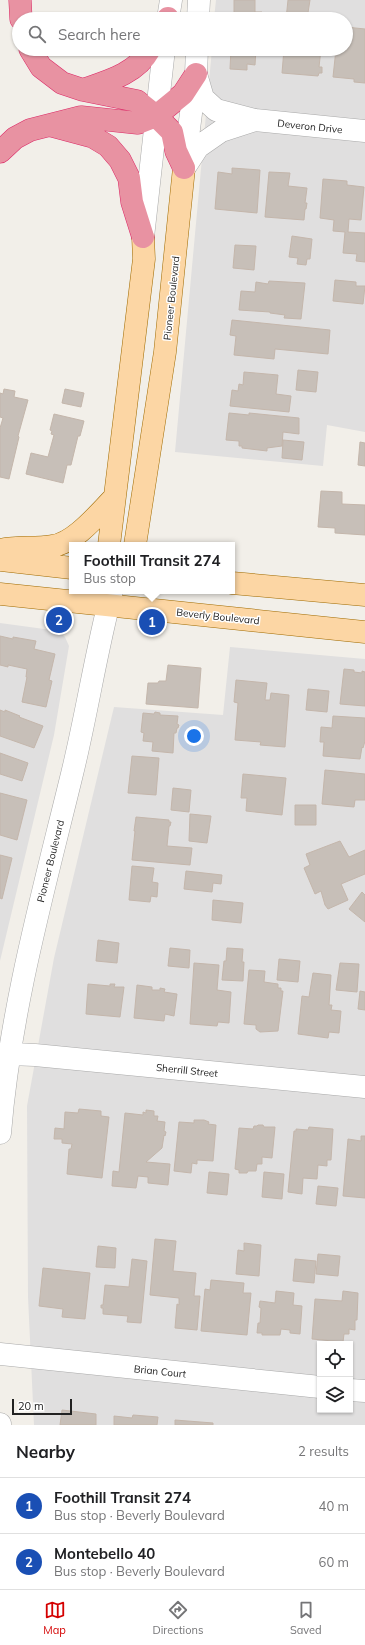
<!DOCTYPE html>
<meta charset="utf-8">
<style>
body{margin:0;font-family:Mulish,sans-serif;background:#f6f6f6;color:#202124}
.controls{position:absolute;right:12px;bottom:12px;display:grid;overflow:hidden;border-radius:0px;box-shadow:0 1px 3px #0004}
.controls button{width:36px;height:36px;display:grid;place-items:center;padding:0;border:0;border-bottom:1px solid #e0e0e0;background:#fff;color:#202124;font:20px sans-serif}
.scale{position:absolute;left:12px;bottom:10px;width:60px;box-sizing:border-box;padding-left:4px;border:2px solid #222;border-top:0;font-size:11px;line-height:14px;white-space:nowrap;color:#222;-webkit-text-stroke:3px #fff;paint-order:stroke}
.you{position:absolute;left:194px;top:736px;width:14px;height:14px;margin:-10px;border:3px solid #fff;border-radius:50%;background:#1a73e8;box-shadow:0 0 0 6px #1a73e833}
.badge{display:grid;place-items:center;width:26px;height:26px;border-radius:50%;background:#d40000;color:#fff;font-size:13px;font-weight:700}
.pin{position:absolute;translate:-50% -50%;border:2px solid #fff;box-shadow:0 1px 4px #0006}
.popup{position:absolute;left:69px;top:542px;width:166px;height:52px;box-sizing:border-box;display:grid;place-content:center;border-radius:0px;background:#fff;filter:drop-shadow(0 1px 3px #0005);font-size:13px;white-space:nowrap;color:#757577}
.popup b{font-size:15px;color:#202124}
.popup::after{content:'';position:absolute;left:50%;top:100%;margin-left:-8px;border:8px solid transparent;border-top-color:#fff}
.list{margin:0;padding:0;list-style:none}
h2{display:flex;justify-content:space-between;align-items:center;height:52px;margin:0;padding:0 16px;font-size:17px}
h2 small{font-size:13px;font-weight:400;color:#757577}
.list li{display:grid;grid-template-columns:26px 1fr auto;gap:12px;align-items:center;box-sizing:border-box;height:56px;padding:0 16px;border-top:1px solid #e0e0e0}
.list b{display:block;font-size:15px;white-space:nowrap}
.list p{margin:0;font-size:13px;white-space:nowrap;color:#757577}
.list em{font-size:13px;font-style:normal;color:#757577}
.icon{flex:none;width:22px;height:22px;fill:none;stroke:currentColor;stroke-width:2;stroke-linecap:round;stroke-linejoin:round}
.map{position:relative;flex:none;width:365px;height:1425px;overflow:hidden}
.search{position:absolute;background:#fff;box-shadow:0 1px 3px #0004;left:12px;right:12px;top:12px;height:44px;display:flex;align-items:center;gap:10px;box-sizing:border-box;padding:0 14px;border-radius:22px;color:#757577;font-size:15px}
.sheet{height:164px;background:#fff}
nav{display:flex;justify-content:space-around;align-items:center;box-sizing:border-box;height:56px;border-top:1px solid #e0e0e0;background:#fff;font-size:11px;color:#757577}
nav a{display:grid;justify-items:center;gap:2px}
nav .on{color:#d40000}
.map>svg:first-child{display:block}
</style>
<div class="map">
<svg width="365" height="1425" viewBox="0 0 365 1425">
<rect width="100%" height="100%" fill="#f2efe9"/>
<path fill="#e0dfdf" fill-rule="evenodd" d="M216,0H365V432L327,425L323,466L175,452L212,49H346V19H214Z
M0,623L59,631L65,637L69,646L54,735L0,961Z
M230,647L365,659V1425H34L28,1297L27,1106L54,958L114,707L223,715ZM320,1344H350V1410H320Z"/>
<path fill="#c7bfb8" stroke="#c4b6ab" d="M234,0H255V12H262V19H234Z
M288,0H310L307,19H286Z
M346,27L365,29V83L354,82V79L333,77L336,49H346Z
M231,49H256L255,65L247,64V70L230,69Z
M284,49H321L319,67H322V73H319L318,76L282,73Z
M232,168L260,170L257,213L215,209L218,172L232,174Z
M269,172L290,173L288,186L307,188L305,203H307L306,209H305L304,220L265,217Z
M323,179L347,181V185L364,187L361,220L349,219L348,232L365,233V262L356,261L357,254L343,253L345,232L333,231L334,220L320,218Z
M292,236L312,239L310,259H307L306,265L297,264L298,258L289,257Z
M235,245L256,246L254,270L233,268Z
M335,280L356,282V286H365L363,304L333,301Z
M269,281L305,283L301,319L284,318L285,315L270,313V312L239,310L241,291L255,292L256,282L268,284Z
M232,320L330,330L328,354L275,349L274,359L234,355L236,336L230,335Z
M298,370L318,372L316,392L296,390Z
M244,372L278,375L276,394L291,396L289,412L230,406L232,390L238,391L239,384L243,385Z
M4,389L15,391L14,397L28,400L18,436L19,437L9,479L0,477V428L3,418L0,417V393L3,394Z
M65,389L84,393L81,407L62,403Z
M229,413L249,415V413L299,418V434L283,432L282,446L267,448V451L242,448V446H239V441L226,440Z
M54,414L84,421L80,436H78L71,465H67L63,483L26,474L31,453L48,457L54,435L51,434L52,431L50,430Z
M283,440L304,442L302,460L282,458Z
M360,442L365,443V466L358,465Z
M321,491L342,492V504L365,505V535L335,533V528L318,527Z
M0,636L13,639V637L36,641L34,649L55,654L49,680L52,681L46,707L22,702L27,677H26L27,669L8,665V667L0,665Z
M168,665L201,668L198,708L146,704L148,683H158L159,681H166Z
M344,669L354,670V672L362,673V671L365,672V706L340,704Z
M236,680L267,683L265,700H270L271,693L289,695L285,747L260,745L261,742L235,740L238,703L234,702Z
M308,689L329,691L327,712L306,710Z
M0,710L5,712V710L20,716L19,717L43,726L34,748L0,736Z
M155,712L160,713V715L178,716L177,724L179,725L178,728H177L176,733H174L173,753L152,751L153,742L143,741L144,733L141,732L143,713L154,714Z
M333,716L365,718V741L363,748L362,747L360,759L323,756L324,742H320L321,727L332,728Z
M0,753L28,763L22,781L0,774Z
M132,756L159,758L156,795L128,793Z
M325,770L365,774V800H355L354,807L322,804Z
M243,774L286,778L282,815L246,811L247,798H241Z
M173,788L191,790L189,812L171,810Z
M0,793L27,800L17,840L0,835Z
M295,805H316V825H295Z
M190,814L211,816L207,843L189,841Z
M136,817L169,820V822H171L170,826H169L167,846L192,848L190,865L132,860L135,831H134Z
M340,841L349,857L365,850V874L341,884L348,900L328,909L325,905L321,891L315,894L304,868L310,865L306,854Z
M0,855L12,858L2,899L0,898Z
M132,866L154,868L152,882L158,883L157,897L151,896L150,902L129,900Z
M186,871L222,875L221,884L213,883L212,892L184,889Z
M362,892L365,895V922L349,909Z
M213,900L243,903L241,923L212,920Z
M98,940L119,943L117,963L96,961Z
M170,948L190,950L189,968L168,966Z
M227,948L243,949L242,962H244L243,981L222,980L224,961H226Z
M279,959L300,961L298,982L277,980Z
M194,963L219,965L217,990L231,992L229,1023L218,1022L217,1026L190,1024Z
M340,963L359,964L357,992L336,990Z
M249,970L265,971L264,982L278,984V988H281V991H283L278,1031L260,1032L256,1029V1025L244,1024Z
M313,973L331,975L329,1005H332L331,1010L341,1011L339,1033L329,1032L328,1038L298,1034L302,996L309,997Z
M88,984L110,986V984H115L114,987H124L120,1017L86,1014Z
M137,985L152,987V990H160V988L165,989L164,992L177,994L174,1016L165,1014L164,1021L134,1018Z
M360,991L365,992V1010L358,1009Z
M79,1109L101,1111V1116L109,1117L102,1178L67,1174L69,1149H71L72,1144L62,1143V1139H54L55,1128L64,1129L65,1112L78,1113Z
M146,1110L154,1111V1116H158L157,1121L165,1122L164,1131L166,1132L165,1136L164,1135L162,1148L146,1162L170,1164L168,1185L148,1183V1177L138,1176L136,1188L112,1186L113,1171L119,1172L125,1113L143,1115V1112L146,1113Z
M194,1120H204L209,1122L208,1124L216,1125L213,1161L197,1160V1164L192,1163L191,1173L174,1171L179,1122L194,1123Z
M258,1125H263L264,1127H275L272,1158L262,1157V1164H257L256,1171H248L247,1173H239V1170L235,1169L239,1128L253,1129L254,1126H257Z
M309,1127L333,1129L331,1160H327V1166L318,1165L317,1179L303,1178L302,1194L288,1192L294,1131H296V1129L308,1130Z
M361,1136H365V1198L343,1196L348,1139L361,1141Z
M209,1172L229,1174L227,1195L207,1193Z
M264,1172L284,1174L282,1199L262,1197Z
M318,1186L338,1188L336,1206L316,1204Z
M155,1239L176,1241L173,1271L196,1273L194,1296H200L197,1330L175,1328L177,1304L179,1305V1298L150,1295Z
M244,1243L261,1245L259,1276L236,1274L238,1250L244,1251Z
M98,1246L116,1248L115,1268L96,1267Z
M318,1254L340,1256L338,1276L316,1274Z
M132,1259L147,1261L141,1323L127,1322L128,1316L103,1314V1308H101V1305H103L105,1285L129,1287Z
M295,1259L316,1261L314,1283L293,1281Z
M43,1268L90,1273L85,1319L62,1317L63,1309L39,1306Z
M211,1280L244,1283L243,1293H251L247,1335L201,1331L205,1289L210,1290Z
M276,1291L294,1293L293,1305L302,1306L300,1334L290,1333V1330L281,1329L280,1335H262V1333H257L258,1323H260L261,1308L259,1307L260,1301L275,1303Z
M343,1291L358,1293L357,1320H355V1330L349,1329V1334H344L343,1342L312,1339L315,1299L342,1301Z
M62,1410L96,1414V1425H60Z
M133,1415L158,1417L157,1425H114V1416L132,1418Z
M175,1420L213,1423V1425H175Z"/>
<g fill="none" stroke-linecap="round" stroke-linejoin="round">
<defs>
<path id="minor" d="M168,19L171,0
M198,19L199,0
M196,74L203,98L216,110L255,120L365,131
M185,167L198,147L221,131L255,120
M184,168L196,74L197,49
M143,237L164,49
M9,1054L35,1055L365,1087
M0,1133C10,1010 43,893 72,774C87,713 96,651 112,591
M0,1354L320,1387
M350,1390L365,1391
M0,1424V1425"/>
<path id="major" d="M109,545L144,259L143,237
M135,545L165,352L184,168
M0,550C17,546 35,549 52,546C74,544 99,513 114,498
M0,560L72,568
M232,583L365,595
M0,594L365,632"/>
<path id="highway" d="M20,0L21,19
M167,19L168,18
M30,49L41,67L62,83L83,90L137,101L156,116L172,132L176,151L184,168
M85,89C109,81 137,73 150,49
M52,126L93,137L108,146L120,160L129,178L132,202L143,237
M0,152L15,138L30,130L81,117L138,123L156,116L183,94L196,74"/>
</defs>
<use href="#minor" stroke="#a9a9a9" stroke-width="23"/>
<use href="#major" stroke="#a06b00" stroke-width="23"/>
<use href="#highway" stroke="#dc2a67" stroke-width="23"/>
<use href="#minor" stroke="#fff" stroke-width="22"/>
<use href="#major" stroke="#fcd6a4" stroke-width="22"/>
<use href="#highway" stroke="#e892a2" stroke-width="22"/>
</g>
<g text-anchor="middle" stroke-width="3" stroke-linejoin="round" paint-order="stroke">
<g font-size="10" fill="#222" stroke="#fff">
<text transform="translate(310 126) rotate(6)" y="4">Deveron Drive</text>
<text transform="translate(171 298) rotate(-84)" y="4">Pioneer Boulevard</text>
<text transform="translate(218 616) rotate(6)" y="4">Beverly Boulevard</text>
<text transform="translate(50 861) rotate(-76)" y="4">Pioneer Boulevard</text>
<text transform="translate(187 1070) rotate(6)" y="4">Sherrill Street</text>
<text transform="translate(160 1371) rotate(6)" y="4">Brian Court</text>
</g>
</g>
</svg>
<div class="controls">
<button><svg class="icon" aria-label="locate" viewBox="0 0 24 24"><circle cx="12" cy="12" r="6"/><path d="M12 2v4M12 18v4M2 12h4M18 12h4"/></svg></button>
<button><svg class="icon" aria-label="layers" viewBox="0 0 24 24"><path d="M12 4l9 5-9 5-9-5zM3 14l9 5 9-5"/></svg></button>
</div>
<div class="scale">20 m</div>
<div class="you"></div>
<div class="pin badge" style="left:152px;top:622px;background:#1a4fb4">1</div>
<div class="popup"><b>Foothill Transit 274</b>Bus stop</div>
<div class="pin badge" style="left:59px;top:620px;background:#1a4fb4">2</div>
<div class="search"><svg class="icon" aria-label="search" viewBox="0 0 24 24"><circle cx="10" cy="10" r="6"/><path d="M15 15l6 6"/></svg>Search here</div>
</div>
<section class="sheet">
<h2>Nearby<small>2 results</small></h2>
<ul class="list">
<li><span class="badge" style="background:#1a4fb4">1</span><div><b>Foothill Transit 274</b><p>Bus stop · Beverly Boulevard</p></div><em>40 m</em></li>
<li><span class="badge" style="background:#1a4fb4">2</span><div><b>Montebello 40</b><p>Bus stop · Beverly Boulevard</p></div><em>60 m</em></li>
</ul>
</section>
<nav>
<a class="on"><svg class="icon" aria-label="map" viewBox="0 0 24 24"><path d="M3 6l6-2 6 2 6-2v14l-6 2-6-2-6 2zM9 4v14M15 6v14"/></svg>Map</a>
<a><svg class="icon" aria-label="directions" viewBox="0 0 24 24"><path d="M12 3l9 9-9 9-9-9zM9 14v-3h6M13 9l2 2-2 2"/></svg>Directions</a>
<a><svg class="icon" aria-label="saved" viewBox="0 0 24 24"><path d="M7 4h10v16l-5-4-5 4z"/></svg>Saved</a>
</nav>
